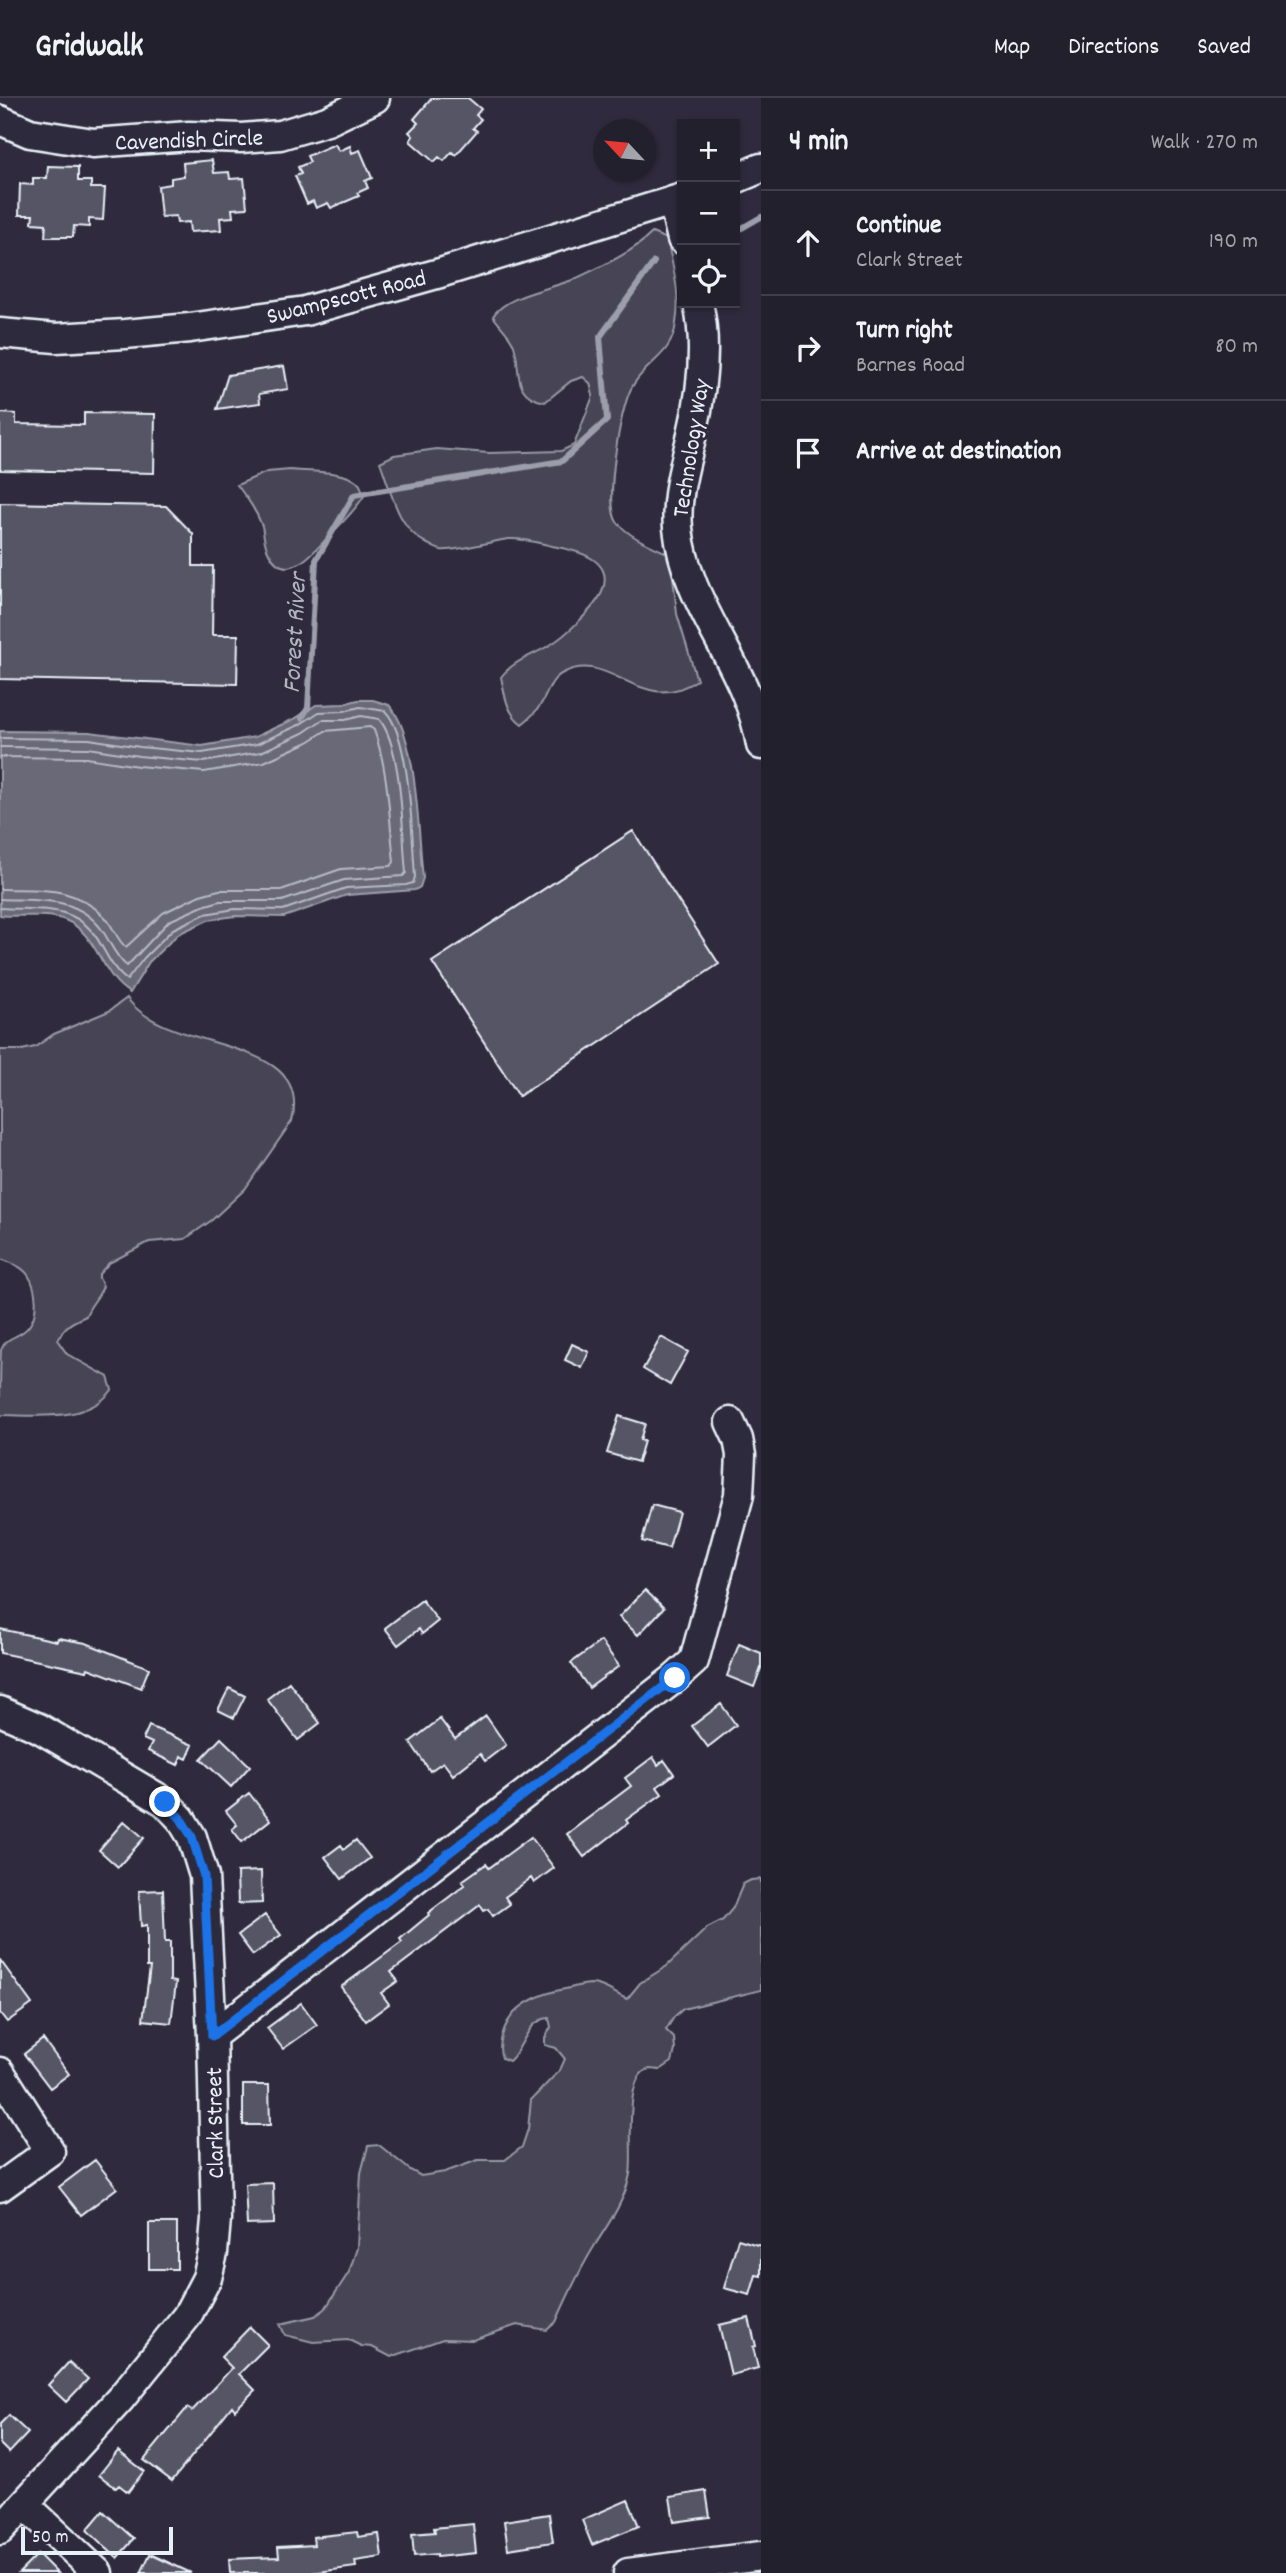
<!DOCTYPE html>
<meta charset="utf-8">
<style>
body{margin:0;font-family:Dekko,sans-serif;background:#2b2836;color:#f1f3f6}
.controls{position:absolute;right:21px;top:21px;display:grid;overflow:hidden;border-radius:0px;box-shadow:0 2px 5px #0004}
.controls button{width:63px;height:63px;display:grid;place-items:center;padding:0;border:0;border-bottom:2px solid #403e4a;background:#23202e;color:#f1f3f6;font:35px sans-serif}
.compass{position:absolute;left:593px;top:21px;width:63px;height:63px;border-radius:50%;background:#23202e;box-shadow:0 2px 5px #0004;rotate:296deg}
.scale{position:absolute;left:21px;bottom:18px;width:152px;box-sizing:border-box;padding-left:7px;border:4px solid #e8f1f8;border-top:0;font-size:19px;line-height:24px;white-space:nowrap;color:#e8f1f8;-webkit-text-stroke:5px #2f2a3d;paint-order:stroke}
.stop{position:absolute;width:21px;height:21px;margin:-16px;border:5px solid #1a73e8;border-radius:50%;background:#fff}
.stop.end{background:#1a73e8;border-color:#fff;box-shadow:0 2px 7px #0008}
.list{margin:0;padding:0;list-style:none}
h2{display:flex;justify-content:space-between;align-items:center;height:91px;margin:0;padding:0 28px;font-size:30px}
h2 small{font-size:23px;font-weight:400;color:#a3a3aa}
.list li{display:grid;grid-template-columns:46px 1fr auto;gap:21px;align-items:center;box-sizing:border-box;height:105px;padding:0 28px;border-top:2px solid #403e4a}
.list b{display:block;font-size:26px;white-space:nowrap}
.list p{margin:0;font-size:23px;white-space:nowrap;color:#a3a3aa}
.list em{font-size:23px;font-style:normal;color:#a3a3aa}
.icon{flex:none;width:38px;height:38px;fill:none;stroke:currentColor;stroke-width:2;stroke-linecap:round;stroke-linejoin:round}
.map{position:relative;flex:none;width:761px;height:2475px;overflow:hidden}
header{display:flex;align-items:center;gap:42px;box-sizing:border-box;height:98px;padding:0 35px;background:#23202e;border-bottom:2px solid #403e4a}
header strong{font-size:33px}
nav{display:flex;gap:38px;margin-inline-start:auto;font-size:24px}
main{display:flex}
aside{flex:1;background:#23202e}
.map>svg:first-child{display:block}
</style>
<header>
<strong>Gridwalk</strong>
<nav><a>Map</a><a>Directions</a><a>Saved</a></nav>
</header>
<main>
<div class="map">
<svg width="761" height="2475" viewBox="0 0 761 2475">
<rect width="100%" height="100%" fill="#2f2a3d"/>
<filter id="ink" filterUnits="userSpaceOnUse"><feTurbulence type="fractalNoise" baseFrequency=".0143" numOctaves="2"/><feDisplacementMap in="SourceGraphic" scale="14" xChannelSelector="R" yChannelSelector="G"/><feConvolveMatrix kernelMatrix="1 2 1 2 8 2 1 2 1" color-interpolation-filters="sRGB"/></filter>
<g filter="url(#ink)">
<path fill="#464455" stroke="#979aa6" stroke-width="2" d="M652,135L667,141C673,170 681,196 676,225C672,259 646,263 632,289C620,309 604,406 617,424C629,439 650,447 667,455L673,478L677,516L697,582C641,620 610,550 563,575C550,581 548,595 541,606C536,614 530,620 522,626C506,614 505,597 501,579C514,562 532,558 550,547C565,538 595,510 602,494C616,460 574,452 552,448C539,445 522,440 509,441C492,443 455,454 441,452C436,451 430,447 426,445C397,430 391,392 380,364L394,357L437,351L489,355L561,353L574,347L593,298L590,285L583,279L571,283L545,304C509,297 523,270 513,245C509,236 499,227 493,218C507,196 553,191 577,180C602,168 632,155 652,135Z
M290,372C307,374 351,372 360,387C362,391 362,395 364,398C354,414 341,426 328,439C314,454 286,488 269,455C264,447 264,437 262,428C256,412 247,400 237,387L267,374Z
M127,900C167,957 314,935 292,1023L245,1091L212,1122L185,1141L149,1144L109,1165L99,1176V1180L103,1188C99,1200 90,1206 86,1218C72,1224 63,1228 58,1243L67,1256L108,1279L112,1292C87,1325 36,1317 0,1317C0,1299 0,1268 1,1252C6,1237 21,1240 29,1228C39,1215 37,1190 28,1177C22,1168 9,1164 0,1161V952H22L35,949L54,936L109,913Z
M761,1781V1892L683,1911L674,1919L666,1932L674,1940L675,1952L672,1964L660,1972C657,1972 653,1971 650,1971C622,1975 634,2056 630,2076C625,2103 609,2125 595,2147C580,2171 567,2199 556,2224L547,2232L517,2227L473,2242L443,2241L391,2259L372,2249L361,2248L349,2242L313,2244L285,2237L280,2226L315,2218L325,2211L349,2174L357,2150L361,2075L368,2048L379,2047L410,2072L421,2078L445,2074L478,2062H505L522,2049L528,2031L531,2002L560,1972L565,1961L556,1950L545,1947V1940L551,1929L549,1920C526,1922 524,1950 509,1963L502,1960C499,1952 500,1946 502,1938C510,1906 541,1895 570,1890C577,1888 585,1886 592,1886C605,1887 615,1896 627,1901L640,1885L667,1868L707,1830L723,1822L733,1810L743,1786L751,1782Z"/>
<path fill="#696978" stroke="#9c9fab" stroke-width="2" d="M358,602H373L389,607C418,637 418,738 423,780L420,789L415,792L347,797L284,819L235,818L208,822L178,836L149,864L130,895C101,879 98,835 65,822C45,814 22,820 0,817V633L89,634L202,648L255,639L296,620L316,607L343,606Z"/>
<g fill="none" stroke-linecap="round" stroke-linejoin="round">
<path stroke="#b5bbc5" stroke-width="2" d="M0,640L89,641L140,649L202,655L257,646L299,627L319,614L344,613L360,609L385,613C411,638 412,742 415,779L413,785L406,787L346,790L283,812L235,811L205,816L173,831L144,860L127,882C115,874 108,859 101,847C78,804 41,813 0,810
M0,649L88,650L139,658L203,664L261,654L303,635L322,622H345L361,618L379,621C403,649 402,737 406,775L403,778L344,782L282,803H220L203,808L169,823L127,868C115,859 110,843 102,832C77,797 37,803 0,801
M0,659L87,660L138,668L204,674L264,664L308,644L325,633L370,629L374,632C389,675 389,719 394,764L391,768L341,771L281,792H219L200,797L163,815L126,849C117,843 113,827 104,818C72,787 41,792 0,791"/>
<path stroke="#9c9fab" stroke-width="6" d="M735,134L761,119
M302,620L308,610L316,462L354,397L562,363L607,322L600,239L654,164"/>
</g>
<path fill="#575565" stroke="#e8f1f8" stroke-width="2" d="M432,0H468L481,11L476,17L481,21L473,30L477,33L456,57L452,54L444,63L439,59L434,64L410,43L413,38L409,34L418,25L414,21Z
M335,46L339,53L350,48L352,55L360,52L372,80L365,83L368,90L357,95L359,98L331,110L328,105L316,110L313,103L307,106L295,78L301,76L298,69L310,64L307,58Z
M212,62L214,75L229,74L230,81L244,80L247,110L232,111L233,119L220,120L221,132L190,134L189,124L177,125L176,118L161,119L158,88L171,86V80L184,78L183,65Z
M48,68L78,69V83H91V90H105L103,122L89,121V129L74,128L73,139H45L46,126L32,125L33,117H19L20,86L33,87V80H47Z
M284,268L288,291L259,296L260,305L217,311L228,277Z
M0,315L16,316V326L84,327V315L155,316L154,375L0,372Z
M0,405L166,408L193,436V468H213L212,537H238L237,586L0,581Z
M633,733L719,866L519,998L432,864Z
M661,1239L688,1254L670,1287L643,1271Z
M572,1246L589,1254L582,1270L565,1262Z
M619,1318L645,1326L640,1342L644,1343L638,1364L607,1355Z
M652,1407L679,1414L669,1450L642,1443Z
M645,1492L664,1510L638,1537L619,1519Z
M422,1502L438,1523L422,1536L419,1531L398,1547L385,1530Z
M0,1531L57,1543L58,1540L86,1545L149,1570L141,1590L88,1570L87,1573L0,1555Z
M601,1543L619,1568L589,1590L571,1565Z
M739,1546L761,1555V1570L754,1589L727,1578Z
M289,1584L320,1625L298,1642L267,1601Z
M229,1590L245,1598L234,1620L218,1612Z
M721,1606L736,1627L708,1649L692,1628Z
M486,1618L506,1647L485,1663L480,1656L453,1677L443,1664L430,1673L410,1644L440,1621L455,1641Z
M149,1628L193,1647L187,1661L181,1658L178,1667L148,1653L152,1645L143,1641Z
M221,1640L250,1668L231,1689L201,1661Z
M653,1659L658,1667L664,1662L674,1676L657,1689L662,1696L626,1722L628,1725L584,1759L567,1736L631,1688L625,1680Z
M249,1695L270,1722L242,1744L232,1731L237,1727L226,1713Z
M124,1723L144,1740L118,1769L99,1752Z
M531,1739L554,1770L534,1785L531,1780L505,1799L510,1806L493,1818L488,1811L484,1813L480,1807L391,1874L398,1883L381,1895L389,1906L366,1923L341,1889L402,1844L400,1841L429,1817L428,1815L465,1787L462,1783L486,1766L489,1770Z
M356,1742L370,1760L342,1781L325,1759L341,1747L344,1751Z
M261,1773L262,1805L238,1806L237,1774Z
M163,1792L165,1844H170V1883L176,1884L171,1925L143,1922L150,1869H147V1827L141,1828L139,1793Z
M265,1817L281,1837L253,1857L238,1837Z
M0,1862L32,1906L7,1924L0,1915Z
M301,1905L317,1927L283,1951L267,1930Z
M43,1941L69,1976L50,1990L24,1956Z
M243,1987H269L270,2027H243Z
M95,2062L117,2090L81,2117L59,2089Z
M273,2085L274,2126L247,2127L245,2086Z
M149,2125H177V2171H149Z
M738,2141L761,2148V2178L756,2177L750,2197L724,2190Z
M749,2220L756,2248L753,2249L758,2270L731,2277L719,2227Z
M250,2229L268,2247L239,2276L255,2292L235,2312L232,2308L172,2383L144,2362L187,2310L192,2313L232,2270L221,2259Z
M69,2264L88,2281L66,2304L48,2287Z
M9,2317L28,2335L9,2355L0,2346V2326Z
M118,2353L144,2373L128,2394L119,2387L116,2390L99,2377Z
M706,2393L710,2419L674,2424L670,2399Z
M628,2402L639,2428L592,2447L582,2422Z
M103,2413L134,2441L117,2460L87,2432Z
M549,2416L553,2444L508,2451L504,2423Z
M473,2426L476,2455L437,2459V2456L414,2458L412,2436L435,2434L434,2430Z
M357,2434L358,2439L379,2436L382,2459L355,2463L356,2469L311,2475H230L229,2461L279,2459L278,2449L314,2447L313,2439Z
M38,2456L57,2475H19Z
M150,2456L191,2475H141Z"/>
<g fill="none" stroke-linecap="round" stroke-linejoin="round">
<defs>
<path id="minor" d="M0,22L30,35L93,45L189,38L241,40L280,37L327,23L375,0
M735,81L761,70
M673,103L682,141
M698,205C708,248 702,294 692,336C685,368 675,397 678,430C686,510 749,568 761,647
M0,235L56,240L125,236L190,230L305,213L440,175L682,100
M0,1613L39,1630L128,1682L165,1704L181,1721L192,1739L204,1778L212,1938
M0,1974L50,2053L0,2089
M24,2406L98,2475
M0,2432L121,2300L187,2218L207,2180L213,2155L216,2121L212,1938L675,1580L694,1563L739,1397L741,1357L738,1341L730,1324
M628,2475L761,2458"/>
</defs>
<use href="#minor" stroke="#e8f1f8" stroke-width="33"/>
<use href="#minor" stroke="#2f2a3d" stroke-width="28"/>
</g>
</g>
<g fill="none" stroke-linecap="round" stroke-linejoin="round" filter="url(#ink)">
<path stroke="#1a73e8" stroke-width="9" d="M165,1704L181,1721L192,1739L204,1778L212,1938L675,1580"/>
</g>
<g text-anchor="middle" stroke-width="6" stroke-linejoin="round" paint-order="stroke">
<g font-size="24" fill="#e8f1f8" stroke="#2f2a3d">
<text transform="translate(189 41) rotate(-2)" y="8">Cavendish Circle</text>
<text transform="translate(346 198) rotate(-14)" y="8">Swampscott Road</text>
<text transform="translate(690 350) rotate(-81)" y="8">Technology Way</text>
<text transform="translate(214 2025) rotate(-91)" y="8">Clark Street</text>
</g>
<g font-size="26" font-style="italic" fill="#afb4be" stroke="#2f2a3d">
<text transform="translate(293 535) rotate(-87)" y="9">Forest River</text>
</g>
</g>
</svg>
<div class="controls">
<button>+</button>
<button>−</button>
<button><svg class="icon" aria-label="locate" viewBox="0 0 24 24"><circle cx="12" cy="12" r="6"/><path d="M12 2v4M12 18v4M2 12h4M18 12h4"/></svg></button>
</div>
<svg class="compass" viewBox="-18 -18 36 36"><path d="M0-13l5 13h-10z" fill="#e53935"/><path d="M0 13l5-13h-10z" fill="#a3a3aa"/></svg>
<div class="scale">50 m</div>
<div class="stop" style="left:675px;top:1580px"></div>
<div class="stop end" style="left:165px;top:1704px"></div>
</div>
<aside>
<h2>4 min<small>Walk · 270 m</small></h2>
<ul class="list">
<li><svg class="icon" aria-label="ahead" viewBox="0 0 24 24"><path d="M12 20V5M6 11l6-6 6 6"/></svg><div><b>Continue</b><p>Clark Street</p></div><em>190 m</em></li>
<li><svg class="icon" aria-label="right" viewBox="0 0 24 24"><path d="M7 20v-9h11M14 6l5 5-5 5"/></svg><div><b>Turn right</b><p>Barnes Road</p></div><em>80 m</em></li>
<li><svg class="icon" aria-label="arrive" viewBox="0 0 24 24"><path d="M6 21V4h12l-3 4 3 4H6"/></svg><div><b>Arrive at destination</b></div></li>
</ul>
</aside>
</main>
